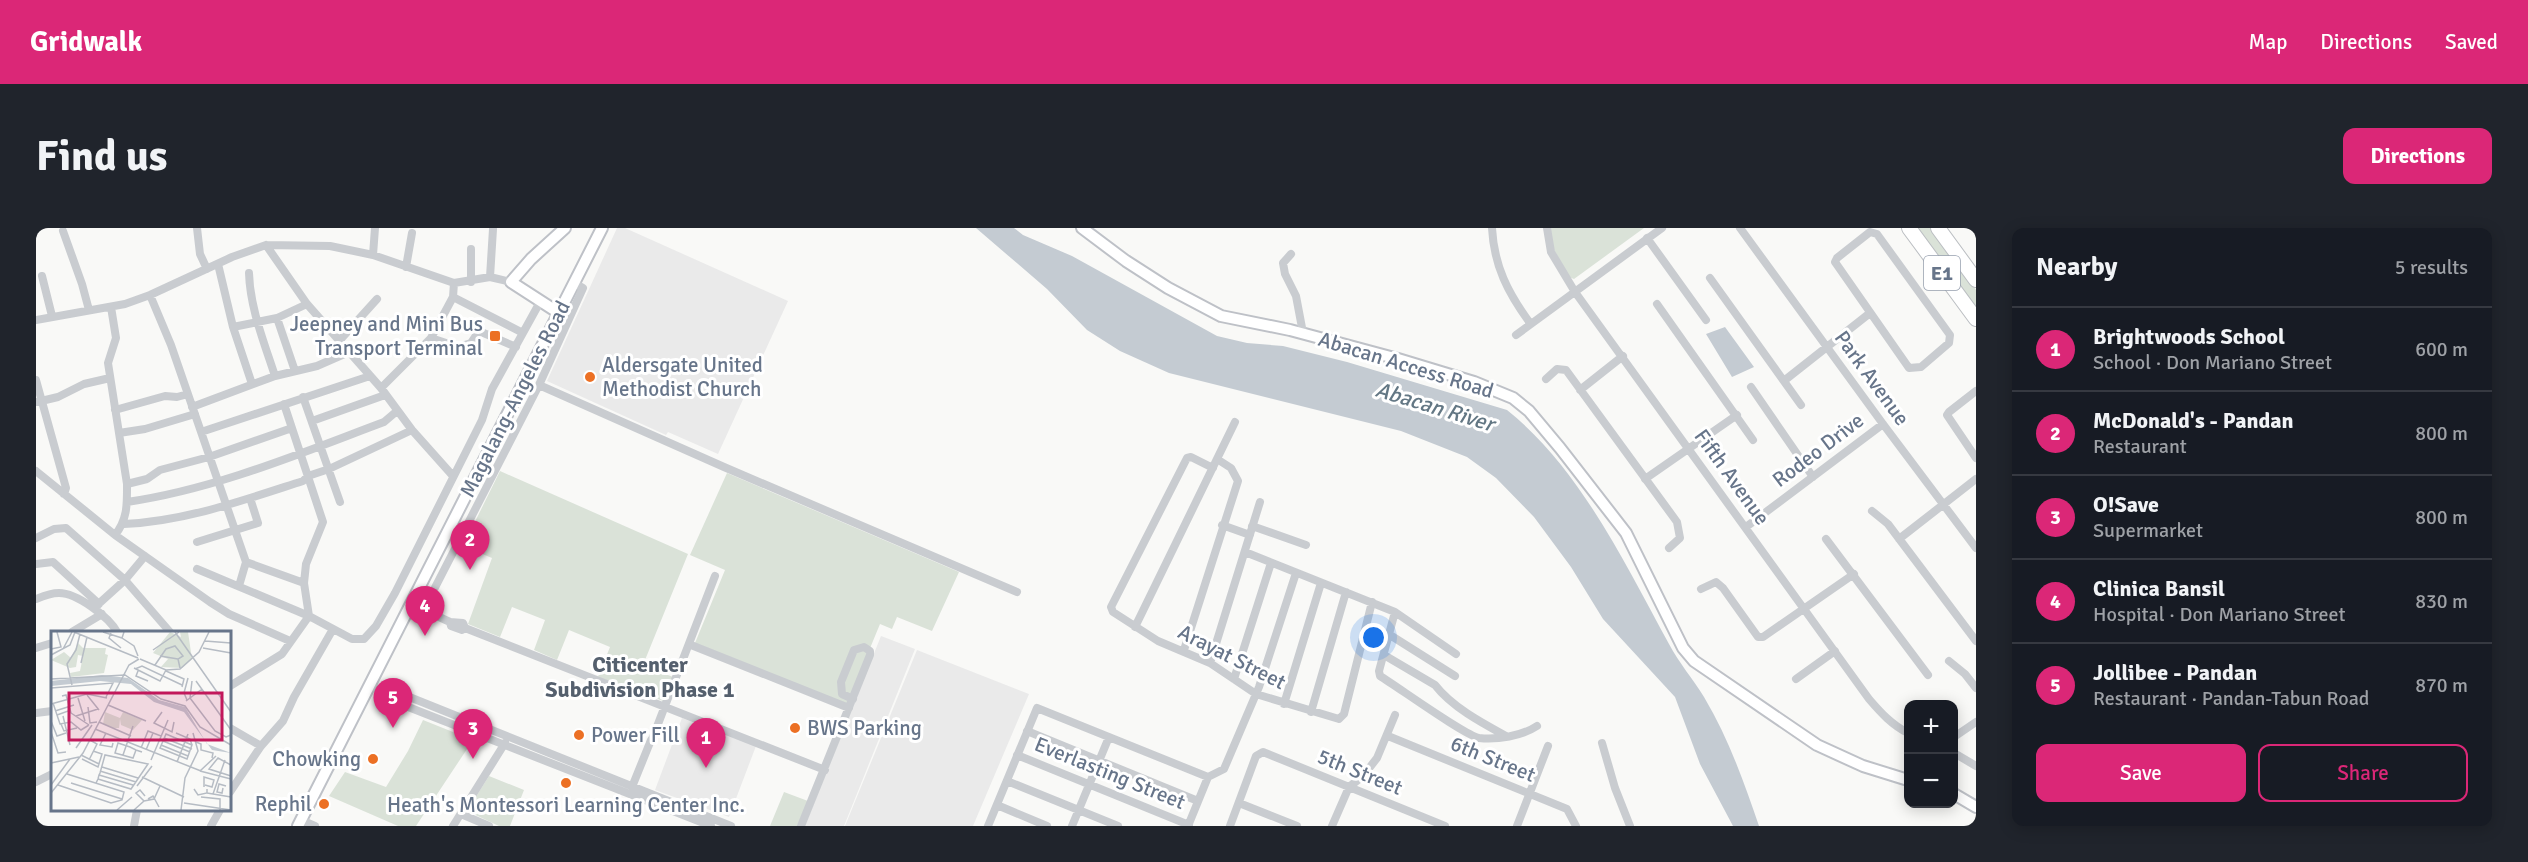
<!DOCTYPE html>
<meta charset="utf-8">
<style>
body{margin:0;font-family:Signika,sans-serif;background:#20242c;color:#f1f3f6}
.controls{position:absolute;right:18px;bottom:18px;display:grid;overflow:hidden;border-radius:12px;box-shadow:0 3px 15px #0003}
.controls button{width:54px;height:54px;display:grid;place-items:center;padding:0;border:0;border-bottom:2px solid #363941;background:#171b24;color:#f1f3f6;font:30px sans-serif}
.you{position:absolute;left:1338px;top:410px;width:21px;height:21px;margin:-15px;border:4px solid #fff;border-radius:50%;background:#1a73e8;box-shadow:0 0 0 9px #1a73e833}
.badge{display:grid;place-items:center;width:39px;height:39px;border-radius:50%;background:#db2777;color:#fff;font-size:20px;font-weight:700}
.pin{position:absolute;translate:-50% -50px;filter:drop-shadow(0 2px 3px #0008)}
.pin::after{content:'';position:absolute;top:32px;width:21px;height:18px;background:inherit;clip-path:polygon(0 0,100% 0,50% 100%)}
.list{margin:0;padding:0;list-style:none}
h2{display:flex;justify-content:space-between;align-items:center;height:78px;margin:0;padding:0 24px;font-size:26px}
h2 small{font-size:20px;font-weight:400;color:#9ea1a6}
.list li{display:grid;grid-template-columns:39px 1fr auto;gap:18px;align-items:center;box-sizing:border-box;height:84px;padding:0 24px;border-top:2px solid #363941}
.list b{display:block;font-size:22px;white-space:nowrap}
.list p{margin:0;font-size:20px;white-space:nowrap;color:#9ea1a6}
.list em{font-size:20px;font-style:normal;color:#9ea1a6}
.actions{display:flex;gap:12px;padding:18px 24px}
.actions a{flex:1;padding:14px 0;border:2px solid #db2777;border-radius:12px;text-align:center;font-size:21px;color:#db2777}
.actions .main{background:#db2777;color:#fff}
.map{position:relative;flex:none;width:1940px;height:598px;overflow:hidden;border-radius:12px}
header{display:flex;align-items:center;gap:36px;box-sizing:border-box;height:84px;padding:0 30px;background:#db2777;color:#fff}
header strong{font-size:28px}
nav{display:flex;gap:33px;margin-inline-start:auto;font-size:21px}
.intro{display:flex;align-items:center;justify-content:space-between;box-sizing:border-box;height:144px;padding:0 36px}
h1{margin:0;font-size:42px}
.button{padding:15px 27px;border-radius:12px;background:#db2777;color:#fff;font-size:21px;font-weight:700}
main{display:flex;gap:36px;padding:0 36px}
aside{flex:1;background:#171b24;border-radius:12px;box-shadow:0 3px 15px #0003}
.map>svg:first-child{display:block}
</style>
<header>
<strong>Gridwalk</strong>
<nav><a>Map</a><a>Directions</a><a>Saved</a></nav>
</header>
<div class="intro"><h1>Find us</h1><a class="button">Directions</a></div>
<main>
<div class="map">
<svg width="1940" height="598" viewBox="0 0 1940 598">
<rect width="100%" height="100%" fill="#f9f9f7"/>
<path fill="#eaeaea" d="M581,0H589L752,73L682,226L632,204L630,207L511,153Z
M845,408L879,421L808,598H769Z
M881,422L993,466L937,598H809Z
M646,490L720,518L693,589L619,562Z"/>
<path fill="#dae2d8" d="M1513,0H1608L1538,51L1533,49L1516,18Z
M1877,0H1894L1940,62V86Z
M464,243L652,326L607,437L637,449L627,473L562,449L574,419L533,402L521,432L498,422L509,392L476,379L464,409L432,396L456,330L427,318Z
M691,245L923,344L896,403L861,389L856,401L844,396L811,476L659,415L689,342L654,327Z
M387,492L437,512L380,598H362L293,568L309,544L350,559L372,523Z
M453,548L488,562L474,598H463L433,584L434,578Z
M748,564L772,573L761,598H734Z"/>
<path fill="#c4cbd2" d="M940,0H978L987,7L1036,28L1181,108L1211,115L1247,118L1311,134L1471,182C1544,240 1589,336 1633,416C1643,435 1657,451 1668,469C1692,509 1708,554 1723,598H1697L1664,536L1639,469L1567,391L1535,339L1498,289L1460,250L1431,229L1365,203L1133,145L1084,123L1051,102L1011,61Z
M1689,99L1718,139L1696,149L1670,106Z"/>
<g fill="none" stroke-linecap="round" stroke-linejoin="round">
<defs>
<path id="secondary" d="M1046,0L1090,33L1132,60L1185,88L1254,102L1362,131L1438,154L1477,170L1493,183L1524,220L1590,305L1647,420L1658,433L1781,517L1827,538L1872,552
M523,85L475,54L495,31L529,0
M1918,566L1940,579
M262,598L566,0"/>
<path id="highway" d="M1873,0L1940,91
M1902,0L1940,52"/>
</defs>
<use href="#secondary" stroke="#bec1c7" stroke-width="14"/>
<use href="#highway" stroke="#bbbec2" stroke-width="16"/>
<path stroke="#c9ccd0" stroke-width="8" d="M161,0L164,26L171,41
M1456,0C1458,38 1472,65 1494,95
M1511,0L1515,24L1539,64L1833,471C1845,485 1856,497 1872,505
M1704,0L1847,196L1940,320
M27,3L46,56L53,82
M1834,4L1841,6L1914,107L1913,115L1885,139L1873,140L1799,34L1801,30Z
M1611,10L1670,92
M230,17L271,76L345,160L376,202L417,248
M435,21V54
M1255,26L1247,35L1249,46L1260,68L1267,105
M337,27L339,0
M182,36L197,99L216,156
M370,39L376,5
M213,45C214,80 228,114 239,148
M6,48L16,88
M454,49L457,1
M1674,50L1765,177
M114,67L135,117L210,334L203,358
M417,69L487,105
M1621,76L1717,212
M75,79L80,110L72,135L91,256C91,275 92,291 79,307
M241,90L259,143
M0,92L89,76L114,67L196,29L230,17L294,18L337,27L418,55L454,49L475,54
M197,99L241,90L271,76
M1480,107L1626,0
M395,110L417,69L418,55
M303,113L341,71
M1510,151L1521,141L1530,142L1641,294L1644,310L1633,320
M0,152L30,260L28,266
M1749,152L1834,85
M503,157L688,239L981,364
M1715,159L1777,249
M345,160L395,110L422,119L435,115L443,103L480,119
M1544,162L1587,128
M1940,163L1913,184L1911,187L1940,230
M267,169L304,274
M1,174L22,169L48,156L74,150
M248,176L287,294L270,336L268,355L273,388L316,411H328L340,398L359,365L446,192L456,161L504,74
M156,179L239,148L281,138L313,124
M79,182L129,168L141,169L152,166
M276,193L349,167
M165,204L334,148
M83,205L109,201L159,186
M1177,240L1155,229L1151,230L1075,379L1077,384L1122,413L1174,435L1220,466L1303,491L1308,486L1336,374
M0,243L79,307L174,374L193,386L254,413
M1609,251L1701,187
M91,256L111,251L124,242L173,229L256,200
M91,274C180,261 265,225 348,194L361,183
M1836,283L1852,296L1940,413
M88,296C150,293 208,272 267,253L272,248L293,241L376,202
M1186,297L1214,307
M1216,298L1270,317
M1710,299L1847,196
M0,310L18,301L30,300L89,352L109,328
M1790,311L1892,447
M1863,311L1940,251
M161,314L222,295L214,270
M1209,324L1359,384L1420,426
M210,334L268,355
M0,336L17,334L63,376
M161,341L273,388L246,426L194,458
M1665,361L1680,354L1687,360L1722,409H1727L1818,346
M0,371C7,368 15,365 23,365C41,365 73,389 81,404
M375,376L414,394L427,395L429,400L789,542
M58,380L89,352L134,404
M388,381L503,157L547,60L538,55
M1359,384L1343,443L1344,448C1362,459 1428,507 1443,510C1461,512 1486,508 1501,498
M414,394L415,398L426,402L429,400
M1099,399L1199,194
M36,404L66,386
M1354,407L1419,448
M655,417L813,480
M0,420L16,415
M1148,422L1202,253L1195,240L1181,231
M1348,427L1399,457C1416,479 1446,495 1470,508
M1913,433L1929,446L1940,460
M1174,435L1224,274
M1198,451L1235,335
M1760,451L1799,423
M334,458L349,465L357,473L385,484L675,598
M349,465L361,464L695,598
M1248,476L1285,355
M1275,484L1310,364
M0,485L16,483
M194,500L225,518
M991,503L1162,573
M1352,508L1531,581L1540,598
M617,509L679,348
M1918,509L1940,494
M1566,515L1579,560L1594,598
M1918,525L1940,538
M981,527L1153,597
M1172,549L1188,541L1223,459L1260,345
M971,553L1082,598
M0,554L16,546
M596,559L615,512
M194,564L225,518L247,493L258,469L297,401
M1203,575L1261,598
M961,577L1011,598
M425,586L453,598
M265,592L279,598
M98,598L101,582
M175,598L184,582
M417,598L469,515
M765,598L834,427V423L828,419L818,422L805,454L806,466L817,471
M952,598L1001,480L1172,549
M1036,598L1073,509
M1152,598L1172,549
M1194,598L1220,528L1227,524L1409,598
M1296,598L1313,559L1327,548L1341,530L1359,487
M1481,598L1512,518"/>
<use href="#secondary" stroke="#fff" stroke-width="10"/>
<use href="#highway" stroke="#fff" stroke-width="14"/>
</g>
<g fill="#ec7024" stroke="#fff" stroke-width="2">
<rect x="453" y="102" width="12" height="12" rx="3"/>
<circle cx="554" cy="149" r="6"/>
<circle cx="759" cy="500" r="6"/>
<circle cx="543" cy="507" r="6"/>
<circle cx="337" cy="531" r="6"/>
<circle cx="530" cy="555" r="6"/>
<circle cx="288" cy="576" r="6"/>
</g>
<g text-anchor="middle" stroke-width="6" stroke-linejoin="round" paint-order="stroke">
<rect fill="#fff" stroke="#959ead" stroke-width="1.5" x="1888" y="28" width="36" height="34" rx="4.5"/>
<g font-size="20" font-weight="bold" fill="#67758a">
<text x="1906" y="52">E1</text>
</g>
<g font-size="21" fill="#67758a" stroke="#fff" text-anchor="end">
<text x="447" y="103">Jeepney and Mini Bus<tspan x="447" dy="24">Transport Terminal</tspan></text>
<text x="566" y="144" text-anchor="start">Aldersgate United<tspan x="566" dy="24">Methodist Church</tspan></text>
<text x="771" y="507" text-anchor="start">BWS Parking</text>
<text x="555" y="514" text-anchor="start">Power Fill</text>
<text x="325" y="538">Chowking</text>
<text x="276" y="583">Rephil</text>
<text x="530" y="584" text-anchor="middle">Heath's Montessori Learning Center Inc.</text>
</g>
<g font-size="21" fill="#67758a" stroke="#fff">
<text transform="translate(1370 137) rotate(17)" y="7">Abacan Access Road</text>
<text transform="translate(1836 150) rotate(54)" y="7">Park Avenue</text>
<text transform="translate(479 171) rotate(-63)" y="7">Magalang-Angeles Road</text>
<text transform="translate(1782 222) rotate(-37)" y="7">Rodeo Drive</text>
<text transform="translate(1696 249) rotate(54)" y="7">Fifth Avenue</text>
<text transform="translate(1196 429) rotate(27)" y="7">Arayat Street</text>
<text transform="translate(1457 531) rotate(22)" y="7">6th Street</text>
<text transform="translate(1324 544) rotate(22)" y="7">5th Street</text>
<text transform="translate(1074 545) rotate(22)" y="7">Everlasting Street</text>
</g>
<g font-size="22" font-style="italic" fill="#637784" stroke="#fff">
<text transform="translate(1399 178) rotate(17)" y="8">Abacan River</text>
</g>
<g font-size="22" font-weight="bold" fill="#55606e" stroke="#fff">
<text x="604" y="444">Citicenter<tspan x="604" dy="25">Subdivision Phase 1</tspan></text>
</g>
</g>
<g transform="translate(15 403)">
<rect width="180" height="180" fill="#f9f9f7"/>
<path d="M119,1L130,6L129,1H137L141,28L131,37L110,36L117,28L102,22ZM27,12L32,17H55L54,23L57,24L53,42L20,46L19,42L29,40L32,25L27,24L25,36L19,37L0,29L13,21L20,27ZM54,81L69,87L72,81L91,89L82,99L70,94L69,88L68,97H62L52,93Z" fill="#dae2d8"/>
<path d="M51,44L77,47L108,69L134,76L156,113L180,122L161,119L133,81L103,71L80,53L49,50L0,55V50Z" fill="#c4cbd2"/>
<path fill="none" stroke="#b6bcc4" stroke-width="1.5" d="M23,1L87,27M52,1L71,7M73,1L71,7L83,15L87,25M124,1L180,81M60,2L58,7L70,17M154,10L180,12M152,17L180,22M0,18L10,16L6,1M12,18L21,1M102,19L128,1M0,24L19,14L24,1M109,25L127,28M89,28L115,39L129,38L148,21L158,1M30,32L36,6M104,34L115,18L124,15L132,25L127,28L129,37M83,37L109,50L115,39M84,38L91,35L131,54M87,40L85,45L97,50M115,40L133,48L131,56M0,48L74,44L110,68L134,75L149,96L180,114M141,50L139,67L164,100L175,106L180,104M145,50L180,99M21,54L16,33L25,19L29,3M0,57L62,52L55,66M36,64L48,79M11,65L15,64L20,82M27,67L34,90M136,69L133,62L137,47M135,70L151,58M2,72L9,93L20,91L30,99L38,94M0,73L36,63L56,67M57,74L95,90M37,76L39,92L46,91M4,80L23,74M111,81L103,92L121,101L123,91M6,84L17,80L38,94M12,85L19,114M25,85L47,78M0,90L6,105L15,102M48,91L80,105M10,93L13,100L26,97M44,98L150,140M0,101L7,122L15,121M55,102L49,114L61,116L62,112M125,102L139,108L141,114M115,103L141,114L136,128L109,117ZM113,107L141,118M112,110L139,121M145,111L150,113V119L162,122L161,127M110,114L137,125M25,117L41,94M90,117L97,100L110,105M85,119L82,127L64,122L67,112L79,116L85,119L91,121M95,119L102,102M30,124L48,133M72,124L82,95M31,128L47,136L51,123L42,120M38,129L46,113L39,109M100,129L117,89M126,131L137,103M0,132L28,126M180,134L167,127L158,138L180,145M51,136L87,147M49,140L85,151M149,140L180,148M149,140L165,125M48,144L82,154M91,146L133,166M20,152L71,168M45,152L47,148L48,144L49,142L54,124L97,133L80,158L47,148M0,154L19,128M7,154L60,172L71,169L73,161L16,143M86,155L101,135M153,156V146L163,149L161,156L154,154M172,157L171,162L166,161L168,153L175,155M143,158L147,164L156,162V158M0,162L32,122L78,34L88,28M156,162L180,166M162,163L174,129M150,166L169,168V179M97,168L102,165L108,176M93,170L103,168L109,155M133,172L180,179M66,179L81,166M83,179L93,170L85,162L89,159L94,165M130,179L134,147L147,120L142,102"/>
<path fill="#c2185b" fill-opacity="0.15" stroke="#c2185b" stroke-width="3" d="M18,62H171V109H18Z"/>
<rect width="180" height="180" fill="none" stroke="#67758a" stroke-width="3"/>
</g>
</svg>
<div class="controls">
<button>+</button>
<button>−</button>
</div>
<div class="you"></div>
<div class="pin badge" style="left:670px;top:540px">1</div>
<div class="pin badge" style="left:434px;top:342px">2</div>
<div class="pin badge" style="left:437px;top:531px">3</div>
<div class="pin badge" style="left:389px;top:408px">4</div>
<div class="pin badge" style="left:357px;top:500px">5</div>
</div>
<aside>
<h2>Nearby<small>5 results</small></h2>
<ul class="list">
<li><span class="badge">1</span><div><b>Brightwoods School</b><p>School · Don Mariano Street</p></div><em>600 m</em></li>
<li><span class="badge">2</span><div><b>McDonald's - Pandan</b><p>Restaurant</p></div><em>800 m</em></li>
<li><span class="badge">3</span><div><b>O!Save</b><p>Supermarket</p></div><em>800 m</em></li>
<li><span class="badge">4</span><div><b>Clinica Bansil</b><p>Hospital · Don Mariano Street</p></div><em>830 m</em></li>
<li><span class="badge">5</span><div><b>Jollibee - Pandan</b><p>Restaurant · Pandan-Tabun Road</p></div><em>870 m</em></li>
</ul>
<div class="actions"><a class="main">Save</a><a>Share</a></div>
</aside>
</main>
